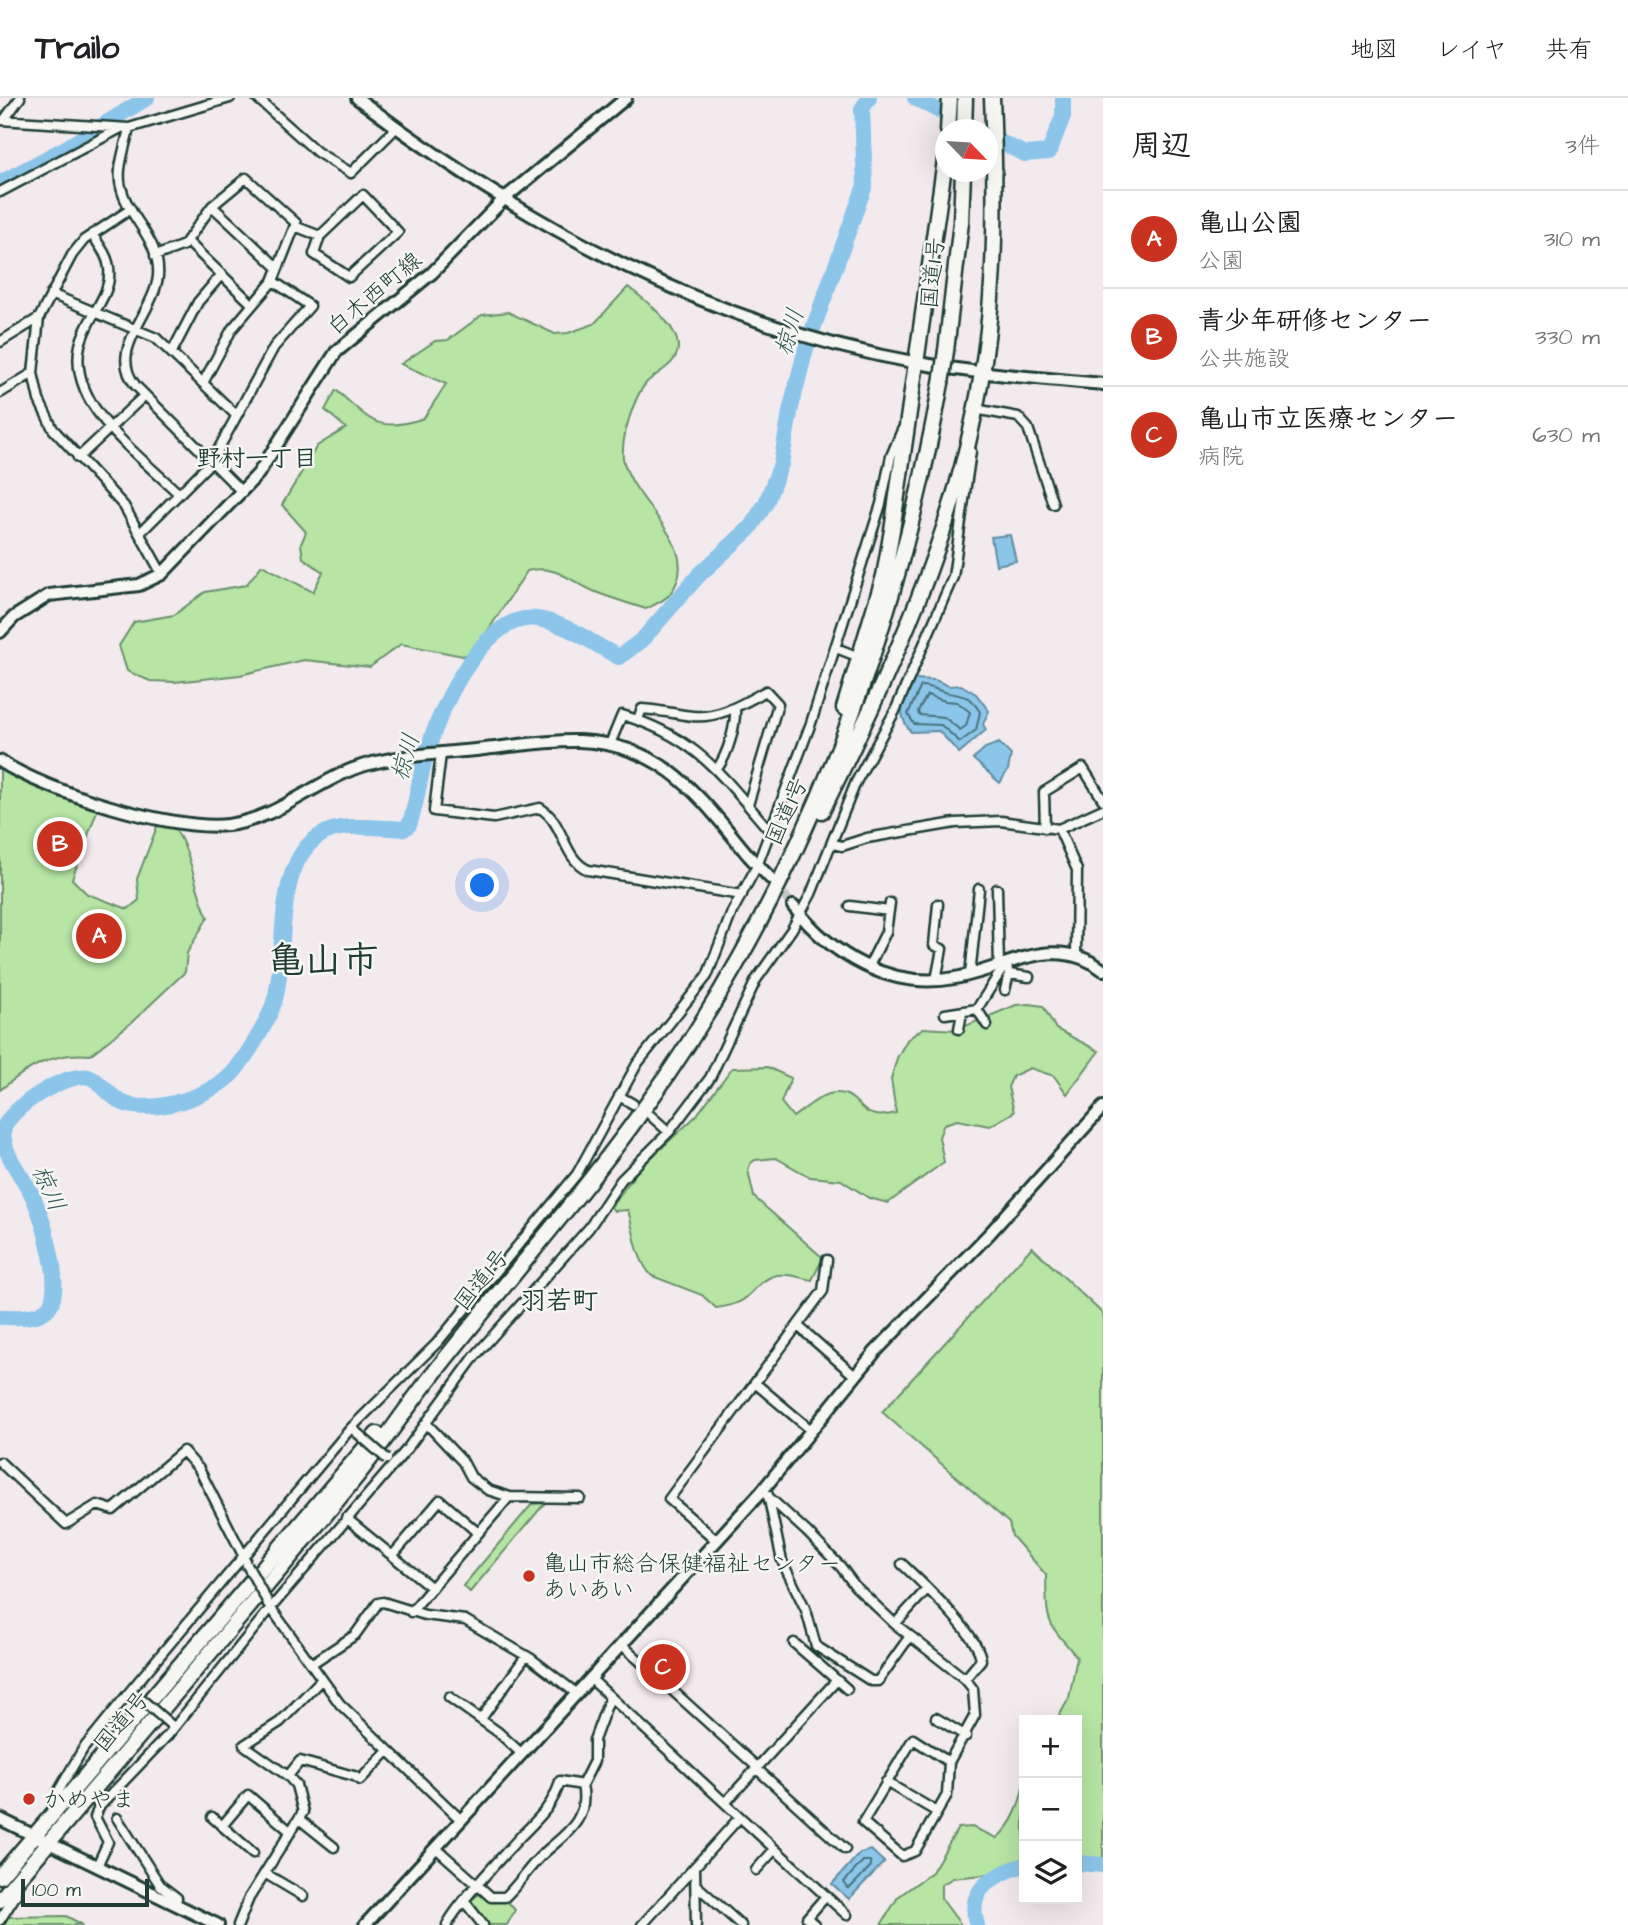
<!DOCTYPE html>
<html lang="ja">
<meta charset="utf-8">
<style>
body{margin:0;font-family:"Architects Daughter","Klee One",sans-serif;background:#f2f2f2;color:#202124}
.controls{position:absolute;right:21px;bottom:21px;display:grid;overflow:hidden;border-radius:0px;box-shadow:0 7px 28px #0002}
.controls button{width:63px;height:63px;display:grid;place-items:center;padding:0;border:0;border-bottom:2px solid #e0e0e0;background:#fff;color:#202124;font:35px sans-serif}
.compass{position:absolute;left:935px;top:21px;width:63px;height:63px;border-radius:50%;background:#fff;box-shadow:0 7px 28px #0002;rotate:115deg}
.scale{position:absolute;left:21px;bottom:18px;width:128px;box-sizing:border-box;padding-left:7px;border:4px solid #1f3d34;border-top:0;font-size:19px;line-height:24px;white-space:nowrap;color:#1f3d34;-webkit-text-stroke:5px #f6f6f2;paint-order:stroke}
.you{position:absolute;left:483px;top:788px;width:24px;height:24px;margin:-18px;border:5px solid #fff;border-radius:50%;background:#1a73e8;box-shadow:0 0 0 10px #1a73e833}
.badge{display:grid;place-items:center;width:46px;height:46px;border-radius:50%;background:#c8321e;color:#fff;font-size:23px;font-weight:700}
.pin{position:absolute;translate:-50% -50%;border:4px solid #fff;box-shadow:0 2px 7px #0006}
.list{margin:0;padding:0;list-style:none}
h2{display:flex;justify-content:space-between;align-items:center;height:91px;margin:0;padding:0 28px;font-size:30px}
h2 small{font-size:23px;font-weight:400;color:#757577}
.list li{display:grid;grid-template-columns:46px 1fr auto;gap:21px;align-items:center;box-sizing:border-box;height:98px;padding:0 28px;border-top:2px solid #e0e0e0}
.list b{display:block;font-size:26px;white-space:nowrap}
.list p{margin:0;font-size:23px;white-space:nowrap;color:#757577}
.list em{font-size:23px;font-style:normal;color:#757577}
.icon{flex:none;width:38px;height:38px;fill:none;stroke:currentColor;stroke-width:2;stroke-linecap:round;stroke-linejoin:round}
.map{position:relative;flex:none;width:1103px;height:1827px;overflow:hidden}
header{display:flex;align-items:center;gap:42px;box-sizing:border-box;height:98px;padding:0 35px;background:#fff;border-bottom:2px solid #e0e0e0}
header strong{font-size:33px}
nav{display:flex;gap:38px;margin-inline-start:auto;font-size:24px}
main{display:flex}
aside{flex:1;background:#fff}
.map>svg:first-child{display:block}
</style>
<header>
<strong>Trailo</strong>
<nav><a>地図</a><a>レイヤ</a><a>共有</a></nav>
</header>
<main>
<div class="map">
<svg width="1103" height="1827" viewBox="0 0 1103 1827">
<rect width="100%" height="100%" fill="#f3eaee"/>
<filter id="ink" filterUnits="userSpaceOnUse"><feTurbulence type="fractalNoise" baseFrequency=".0143" numOctaves="2"/><feDisplacementMap in="SourceGraphic" scale="14" xChannelSelector="R" yChannelSelector="G"/><feConvolveMatrix kernelMatrix="1 2 1 2 8 2 1 2 1" color-interpolation-filters="sRGB"/></filter>
<g filter="url(#ink)">
<path fill="#b6e5a4" stroke="#6a916c" stroke-width="2" d="M628,189C644,201 678,227 678,249C678,266 658,274 647,284C634,298 621,340 623,360C630,404 708,450 669,497C664,503 653,507 646,511C630,506 614,501 598,495C572,485 556,465 527,473L474,554L463,558L401,546L370,569L304,562L240,577L175,584L150,583L127,573L119,548L134,524L174,517L205,494L246,487L262,467L313,494L323,474L303,460L301,446L306,434L282,407L317,348L346,330L325,312L336,292C371,322 376,336 424,320L446,286L401,266L435,243L448,242L482,217L508,214L555,236L568,235L594,226Z
M0,669L36,689L98,710L72,781L87,796L128,811L139,802L137,781L158,726L175,731C193,757 194,791 208,819L187,855L185,874L131,925L90,957C54,953 27,970 0,992Z
M1030,906L1043,908L1056,931L1099,953L1067,996L1054,978L1030,970L1013,978L1008,989L1014,1014L990,1028L957,1022L944,1026L939,1039L944,1064L888,1105L869,1100L841,1082L810,1079L776,1060L755,1062L750,1066L748,1072L754,1099L823,1160L812,1182C801,1180 785,1174 773,1178C748,1188 755,1206 716,1210L702,1197L652,1178C636,1162 634,1133 628,1112L614,1113L611,1109L639,1071L696,1018L732,970L767,969L791,980L781,1004L793,1019C805,1011 823,994 837,995C864,996 856,1026 896,1015L891,981L897,960L907,942L923,930L956,932L1016,907Z
M1032,1149L1103,1216V1770L1077,1771V1622H1057L1069,1600L1077,1559C1045,1522 1047,1526 1046,1477L1012,1438L1009,1425L882,1314Z
M545,1405L470,1494L463,1488L532,1406Z
M1024,1685V1773L953,1780L941,1787V1800L961,1827H881L898,1799L932,1774L958,1730L972,1729L997,1740C1014,1725 1020,1706 1024,1685Z
M481,1795L495,1804L507,1803L515,1812L507,1827H489L472,1806L471,1802Z
M66,1818L83,1827H0L5,1819Z"/>
<path fill="#8bc5ea" stroke="#608fa1" stroke-width="2" d="M1010,437L1016,463L996,467L991,439Z
M914,581L935,582L949,588L961,587L976,596L989,613L983,626L986,632L959,655L939,633L911,634C894,613 905,604 914,581Z
M999,645L1011,657L1008,672L1000,685L973,661L985,650Z
M871,1752L884,1764L849,1801L832,1786L860,1755Z"/>
<g fill="none" stroke-linecap="round" stroke-linejoin="round">
<path stroke="#4a737d" stroke-width="2" d="M921,588C932,588 938,593 948,595C966,598 970,598 980,614L976,632L960,644L941,627L914,626L908,616Z
M927,597L945,603L957,604L970,614L966,628L960,632L944,619L919,617L918,613Z
M863,1763H870L871,1768L851,1789L847,1790L844,1784Z"/>
<path stroke="#8bc5ea" stroke-width="16" d="M915,0L975,32
M988,38L1025,56L1049,54L1063,18V0
M0,85L64,51L147,0
M0,1219C15,1219 34,1221 46,1212C67,1196 43,1122 34,1101C24,1078 0,1056 4,1030C9,1010 72,970 92,980C102,986 110,998 121,1004C150,1019 218,997 237,970C250,952 269,923 275,901C289,851 269,743 340,730C360,727 383,730 404,731L409,727C416,708 418,689 423,669C433,624 480,513 537,521C569,526 591,545 619,559L642,542L699,477L750,430L766,405L781,366L791,309L806,250L865,87L862,11L869,0
M1077,1765L1103,1767
M977,1827C965,1790 996,1776 1024,1767"/>
<path stroke="#c9c7c9" stroke-width="10" stroke-dasharray="10 5" stroke-linecap="butt" d="M774,785L793,808"/>
<defs>
<path id="street" d="M257,0L317,54L351,75L392,34
M0,22L129,30L230,0
M4,22L20,0
M129,30C126,47 116,72 121,89C128,120 161,142 158,178C154,216 106,252 136,288L242,394
M0,94L121,30
M363,97L398,134L349,179L314,156L320,138Z
M212,108L278,170
M131,111L84,142L72,157L39,220L33,275L39,302L53,331L124,408L162,476
M297,129L320,138
M92,136C98,146 108,157 109,170C114,210 60,232 85,292C100,329 150,368 179,396
M188,144L252,206
M155,158L184,147L212,108L246,80L296,125L273,183L232,231L203,285
M51,196L156,240L236,317
M0,244L39,220
M172,254L198,204L222,176
M0,295L33,275
M975,311L1018,319L1028,330L1053,406
M78,360L145,297
M141,434L212,363L274,249L310,208L273,183
M836,550L854,557
M638,621L642,611C659,612 675,616 692,618C719,621 744,605 766,593L778,606L748,707
M610,646L622,617C697,639 721,677 770,733
M441,656L434,713L494,720L540,710C565,725 562,760 588,772L742,797
M717,671C728,656 736,628 735,610
M1045,730L1044,694L1083,670L1103,702
M1059,731L1077,772L1076,857
M833,746L842,748L867,740L955,725L1001,723L1059,731L1103,711
M997,791L999,868
M850,808L889,813
M1006,865L1009,876L1029,879
M868,870L886,834L890,805
M970,877L979,791
M936,882L942,851L934,847L938,806
M1005,892L1009,876
M977,911L987,927
M945,916L977,911L1006,865
M959,931L962,915
M619,998L633,1006
M651,1018L669,1034
M798,1228L855,1278
M755,1285L811,1332
M427,1326L463,1364L471,1379L488,1392L510,1399L580,1400
M0,1364L66,1426L97,1407L113,1412L183,1353L199,1371L245,1461
M762,1393L807,1434L841,1469L855,1488L895,1526L965,1581L973,1591L975,1617L949,1664L947,1697L915,1753L902,1758L863,1724L913,1641L949,1664
M768,1397L782,1463L806,1512L816,1548L871,1583H878L910,1538
M346,1420L432,1490
M716,1442L669,1401L823,1193L827,1162
M393,1457L440,1402L478,1435
M902,1466C921,1484 980,1538 981,1562L965,1581
M268,1506L340,1606L461,1722
M411,1514L509,1399
M895,1526L927,1491
M794,1545L847,1591
M621,1546L758,1670
M311,1566L355,1537L378,1505L383,1504L425,1517L465,1522L530,1560L576,1595
M590,1580L740,1719
M322,1581L280,1624L244,1647L288,1678L300,1663L354,1678L360,1682L388,1653
M449,1599L498,1634L522,1656
M936,1620L966,1638
M481,1621L526,1558
M757,1671L845,1751
M886,1684L937,1714
M63,1702L58,1694L83,1651L131,1592L351,1330L437,1245L577,1076L637,966L707,878L732,814L757,768L811,625L881,406L891,358L902,332
M725,1705L837,1582
M212,1719L253,1755
M117,1720L160,1787L177,1800L175,1806
M299,1721L334,1749
M222,1728L248,1697L291,1734
M436,1750L491,1799H505C517,1788 526,1774 537,1762C557,1740 591,1727 582,1687
M97,1768L108,1744L95,1719L99,1709L168,1637L270,1511L407,1351L475,1258L589,1130L621,1082L669,1034L710,980L756,882L792,831L811,796L856,684L895,613L953,479L971,353
M695,1769L696,1827
M756,1772L775,1751
M266,1776L303,1798
M696,1787L741,1827
M826,1798L847,1817
M465,1804L483,1827
M0,1822L16,1797L17,1785
M238,1827L249,1800L303,1714L296,1687L288,1678
M447,1827C458,1805 502,1759 520,1739C537,1722 554,1707 560,1683L582,1687L594,1663V1642L610,1599
M642,1827L740,1719L826,1798L807,1820L815,1827"/>
<path id="secondary" d="M357,0C525,127 710,228 918,265C979,276 1041,280 1103,286
M0,534L14,519L49,497L139,487L162,476L258,376L336,254L432,175L505,100L626,0
M0,663C47,694 171,733 228,727C275,721 310,688 353,671C394,656 441,656 484,651C515,648 548,642 579,643C664,646 699,698 748,757C755,765 763,772 770,780
M793,808C832,858 890,892 955,880C1007,871 1054,834 1103,872
M0,1721L218,1827
M365,1827L762,1393L875,1254L990,1135L1103,1009"/>
<path id="highway" d="M948,32L950,0
M964,32L965,0
M946,253L961,124L963,74
M844,610L884,478L893,426L946,55
M822,713C890,574 956,435 981,281C997,189 996,93 992,0
M0,1778L377,1336
M0,1802C117,1663 237,1526 352,1384C381,1349 405,1311 434,1275C511,1177 594,1084 664,982C807,774 897,532 941,285"/>
</defs>
<use href="#street" stroke="#1f3d34" stroke-width="13"/>
<use href="#secondary" stroke="#1f3d34" stroke-width="16"/>
<use href="#highway" stroke="#1f3d34" stroke-width="19"/>
<use href="#street" stroke="#f6f6f2" stroke-width="8"/>
<use href="#secondary" stroke="#f6f6f2" stroke-width="10"/>
<use href="#highway" stroke="#f6f6f2" stroke-width="14"/>
<defs>
<path id="street-bridge" d="M355,1333L387,1361
M247,1467L267,1503
M133,1594L171,1627"/>
<path id="highway-bridge" d="M941,285L946,253"/>
</defs>
<use href="#street-bridge" stroke="#1f3d34" stroke-width="13" stroke-linecap="butt"/>
<use href="#highway-bridge" stroke="#1f3d34" stroke-width="19" stroke-linecap="butt"/>
<use href="#street-bridge" stroke="#f6f6f2" stroke-width="8"/>
<use href="#highway-bridge" stroke="#f6f6f2" stroke-width="14"/>
</g>
</g>
<g fill="#c8321e" stroke="#f6f6f2" stroke-width="2.5">
<circle cx="529" cy="1478" r="7"/>
<circle cx="29" cy="1701" r="7"/>
</g>
<g text-anchor="middle" stroke-width="5" stroke-linejoin="round" paint-order="stroke">
<g font-size="23" fill="#1f3d34" stroke="#f6f6f2">
<text transform="translate(932 175) rotate(-84)" y="8">国道1号</text>
<text transform="translate(374 195) rotate(-40)" y="8">白木西町線</text>
<text transform="translate(786 713) rotate(-66)" y="8">国道1号</text>
<text transform="translate(481 1181) rotate(-51)" y="8">国道1号</text>
<text transform="translate(121 1623) rotate(-50)" y="8">国道1号</text>
</g>
<g font-size="23" fill="#1f3d34" stroke="#f6f6f2" text-anchor="start">
<text x="543" y="1473">亀山市総合保健福祉センター<tspan x="543" dy="26">あいあい</tspan></text>
<text x="43" y="1709">かめやま</text>
</g>
<g font-size="24" font-style="italic" fill="#355858" stroke="#f6f6f2">
<text transform="translate(789 234) rotate(-73)" y="8">椋川</text>
<text transform="translate(405 659) rotate(-74)" y="8">椋川</text>
<text transform="translate(49 1090) rotate(66)" y="8">椋川</text>
</g>
<g font-size="24" font-weight="bold" fill="#1f3d34" stroke="#f6f6f2">
<text x="257" y="368">野村一丁目</text>
</g>
<g font-size="26" font-weight="bold" fill="#1f3d34" stroke="#f6f6f2">
<text x="559" y="1211">羽若町</text>
</g>
<g font-size="37" font-weight="bold" fill="#1f3d34" stroke="#f6f6f2">
<text x="323" y="874">亀山市</text>
</g>
</g>
</svg>
<div class="controls">
<button>+</button>
<button>−</button>
<button><svg class="icon" aria-label="layers" viewBox="0 0 24 24"><path d="M12 4l9 5-9 5-9-5zM3 14l9 5 9-5"/></svg></button>
</div>
<svg class="compass" viewBox="-18 -18 36 36"><path d="M0-13l5 13h-10z" fill="#e53935"/><path d="M0 13l5-13h-10z" fill="#757577"/></svg>
<div class="scale">100 m</div>
<div class="you"></div>
<div class="pin badge" style="left:99px;top:838px">A</div>
<div class="pin badge" style="left:60px;top:746px">B</div>
<div class="pin badge" style="left:663px;top:1569px">C</div>
</div>
<aside>
<h2>周辺<small>3件</small></h2>
<ul class="list">
<li><span class="badge">A</span><div><b>亀山公園</b><p>公園</p></div><em>310 m</em></li>
<li><span class="badge">B</span><div><b>青少年研修センター</b><p>公共施設</p></div><em>330 m</em></li>
<li><span class="badge">C</span><div><b>亀山市立医療センター</b><p>病院</p></div><em>630 m</em></li>
</ul>
</aside>
</main>
